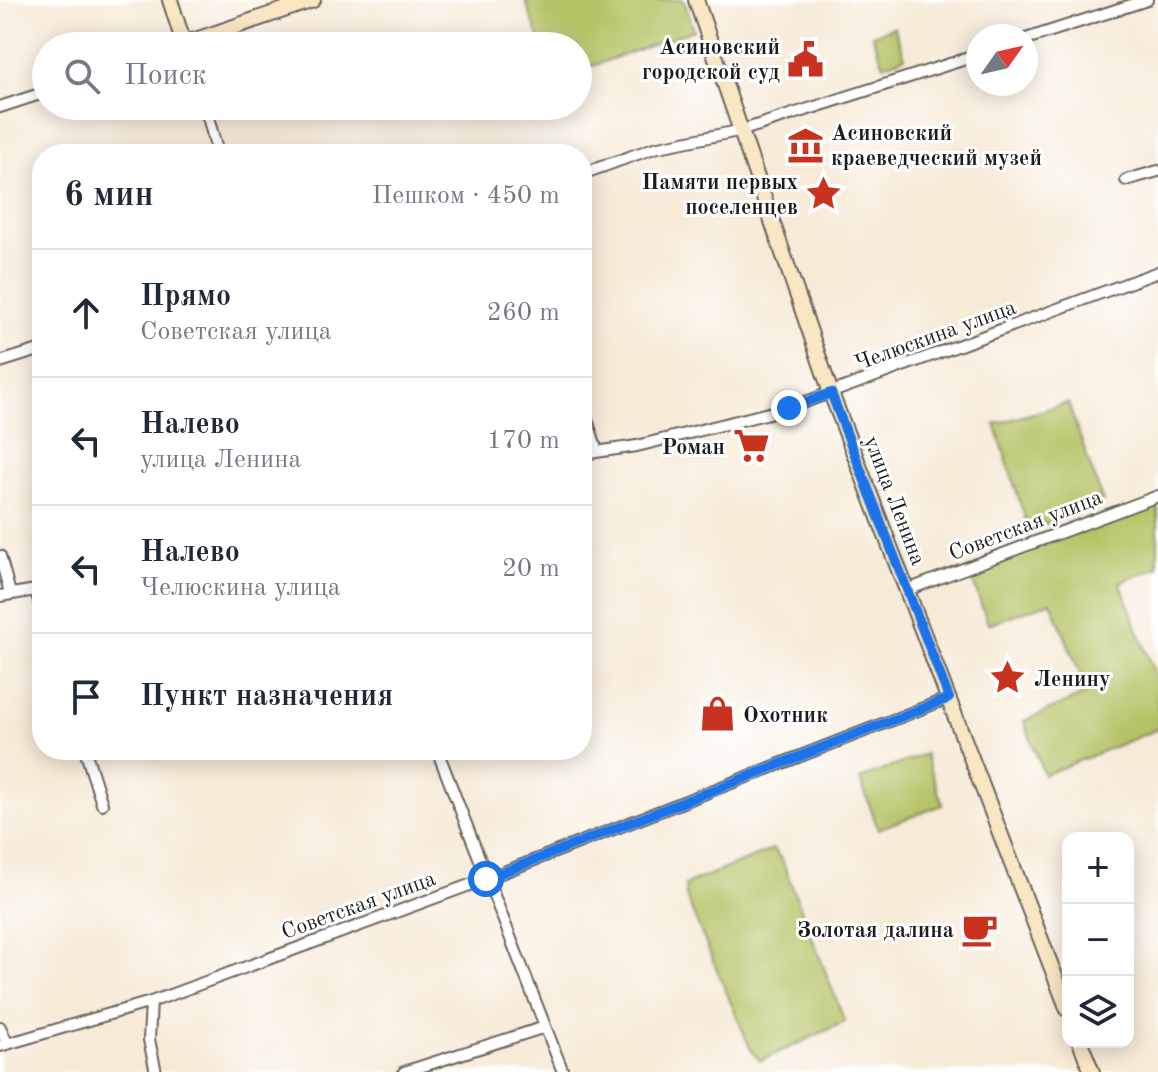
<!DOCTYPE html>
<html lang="ru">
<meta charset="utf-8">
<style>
body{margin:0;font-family:"Old Standard TT",serif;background:#f2f2f3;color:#1f2937}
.controls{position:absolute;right:24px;bottom:24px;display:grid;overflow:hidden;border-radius:16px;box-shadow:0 4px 20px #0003}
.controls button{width:72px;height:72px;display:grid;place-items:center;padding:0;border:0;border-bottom:2px solid #e0e1e3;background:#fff;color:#1f2937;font:40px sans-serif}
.compass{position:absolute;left:966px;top:24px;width:72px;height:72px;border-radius:50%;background:#fff;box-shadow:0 4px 20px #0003;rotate:56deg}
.stop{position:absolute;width:24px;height:24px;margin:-18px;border:6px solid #1a73e8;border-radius:50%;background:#fff}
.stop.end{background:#1a73e8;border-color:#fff;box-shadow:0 2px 8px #0008}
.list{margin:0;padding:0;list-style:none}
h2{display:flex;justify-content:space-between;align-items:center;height:104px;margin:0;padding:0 32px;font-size:34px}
h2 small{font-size:26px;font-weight:400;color:#747a83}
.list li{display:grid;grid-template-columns:52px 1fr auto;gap:24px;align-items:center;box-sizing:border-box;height:128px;padding:0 32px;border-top:2px solid #e0e1e3}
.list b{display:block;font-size:30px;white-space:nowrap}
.list p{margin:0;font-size:26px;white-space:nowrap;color:#747a83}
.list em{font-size:26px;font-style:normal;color:#747a83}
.icon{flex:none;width:44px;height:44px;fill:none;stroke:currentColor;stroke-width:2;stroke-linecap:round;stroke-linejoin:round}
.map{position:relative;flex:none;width:1158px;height:1072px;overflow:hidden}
.search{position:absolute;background:#fff;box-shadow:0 4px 20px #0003;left:32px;top:32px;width:560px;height:88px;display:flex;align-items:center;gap:20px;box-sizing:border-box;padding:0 28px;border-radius:44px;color:#747a83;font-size:30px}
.panel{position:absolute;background:#fff;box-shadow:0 4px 20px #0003;left:32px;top:144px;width:560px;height:616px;border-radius:32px}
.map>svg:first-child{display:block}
</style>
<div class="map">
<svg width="1158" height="1072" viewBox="0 0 1158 1072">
<rect width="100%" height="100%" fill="#fff"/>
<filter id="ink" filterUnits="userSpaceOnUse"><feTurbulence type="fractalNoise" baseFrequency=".0125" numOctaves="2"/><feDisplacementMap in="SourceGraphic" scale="16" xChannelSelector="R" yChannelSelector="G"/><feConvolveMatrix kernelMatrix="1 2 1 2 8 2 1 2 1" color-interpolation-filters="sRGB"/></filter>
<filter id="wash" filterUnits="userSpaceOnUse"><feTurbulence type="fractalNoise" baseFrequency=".006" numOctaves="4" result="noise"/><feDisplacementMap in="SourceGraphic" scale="32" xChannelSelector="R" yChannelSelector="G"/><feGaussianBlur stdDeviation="1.8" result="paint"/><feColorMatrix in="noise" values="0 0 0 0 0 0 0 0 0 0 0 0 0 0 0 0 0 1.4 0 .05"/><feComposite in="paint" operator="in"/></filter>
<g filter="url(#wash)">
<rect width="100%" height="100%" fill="#f7ead7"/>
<path fill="#b5c265" stroke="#686f40" stroke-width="2" d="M525,0H684L694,30L578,71V46H542Z
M894,27L905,57L884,65L872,35Z
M1068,403L1103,502L1029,531L995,424Z
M1158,503V567L1120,582L1158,683V729L1044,775L1024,721L1088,693L1051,602L988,624L969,571Z
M925,754L943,805L878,829L860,779Z
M773,849L782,860L845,1022L760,1061L751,1050L686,897L685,885Z"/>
</g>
<g filter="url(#ink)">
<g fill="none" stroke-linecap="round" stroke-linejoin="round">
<defs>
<path id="street" d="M1026,39L1147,0
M205,106L218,154
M0,107L46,92
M582,174L654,148L743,130L978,55
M1126,180L1158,171
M0,362L42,349
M582,403L597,451
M582,454L637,446L789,408L1158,272
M0,556L10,593
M907,590L1158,496
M36,591L42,611
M0,596L42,589
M85,750L102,804
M437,750L563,1072
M151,1002L149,1040L156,1072
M0,1027L7,1043
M0,1046L151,1002L486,879L949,698
M404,1072L545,1027"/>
<path id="secondary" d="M170,0L184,44L313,0
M696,0L831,393L1068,1010
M1080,1042L1092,1072"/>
</defs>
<use href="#street" stroke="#69645d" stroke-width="14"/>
<use href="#secondary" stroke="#69645d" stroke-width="18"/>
<use href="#street" stroke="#fff" stroke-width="10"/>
<use href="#secondary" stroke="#f9e7c3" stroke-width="14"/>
</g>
</g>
<g fill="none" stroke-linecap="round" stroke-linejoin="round" filter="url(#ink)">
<path stroke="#1a73e8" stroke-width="10" d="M486,879L949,698L831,393L789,408"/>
</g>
<defs>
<symbol id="civic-bare" viewBox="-9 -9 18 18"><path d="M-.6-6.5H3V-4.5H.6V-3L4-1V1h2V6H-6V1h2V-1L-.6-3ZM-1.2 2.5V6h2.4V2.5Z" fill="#c8321e" stroke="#fff" stroke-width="2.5" paint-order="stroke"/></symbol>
<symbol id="museum-bare" viewBox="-9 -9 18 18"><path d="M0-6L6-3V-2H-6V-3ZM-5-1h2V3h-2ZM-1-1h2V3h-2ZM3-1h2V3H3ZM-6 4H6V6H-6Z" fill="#c8321e" stroke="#fff" stroke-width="2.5" paint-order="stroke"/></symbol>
<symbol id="sight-bare" viewBox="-9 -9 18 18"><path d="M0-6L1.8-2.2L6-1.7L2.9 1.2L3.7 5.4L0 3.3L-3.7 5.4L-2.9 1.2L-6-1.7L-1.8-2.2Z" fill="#c8321e" stroke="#fff" stroke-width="2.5" paint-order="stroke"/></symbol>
<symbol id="supermarket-bare" viewBox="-9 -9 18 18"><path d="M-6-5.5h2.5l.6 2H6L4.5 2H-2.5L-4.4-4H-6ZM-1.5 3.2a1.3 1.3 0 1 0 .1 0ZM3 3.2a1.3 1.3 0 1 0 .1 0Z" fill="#c8321e" stroke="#fff" stroke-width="2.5" paint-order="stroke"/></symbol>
<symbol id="shop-bare" viewBox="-9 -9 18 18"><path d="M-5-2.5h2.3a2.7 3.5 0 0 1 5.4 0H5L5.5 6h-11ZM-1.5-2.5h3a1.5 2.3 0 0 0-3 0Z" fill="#c8321e" stroke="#fff" stroke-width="2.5" paint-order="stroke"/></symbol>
<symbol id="cafe-bare" viewBox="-9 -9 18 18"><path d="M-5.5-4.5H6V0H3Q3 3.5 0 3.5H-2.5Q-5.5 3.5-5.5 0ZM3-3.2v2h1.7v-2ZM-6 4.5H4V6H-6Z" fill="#c8321e" stroke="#fff" stroke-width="2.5" paint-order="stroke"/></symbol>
</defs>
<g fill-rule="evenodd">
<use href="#civic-bare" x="780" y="34" width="51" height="51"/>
<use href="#museum-bare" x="780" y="120" width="51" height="51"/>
<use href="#sight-bare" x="798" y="168" width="51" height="51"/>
<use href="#supermarket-bare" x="726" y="420" width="51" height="51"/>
<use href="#sight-bare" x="982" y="652" width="51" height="51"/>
<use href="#shop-bare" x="692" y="688" width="51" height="51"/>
<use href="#cafe-bare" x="954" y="904" width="51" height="51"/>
</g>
<g text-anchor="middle" stroke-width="6" stroke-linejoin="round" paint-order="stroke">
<g font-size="22" font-weight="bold" fill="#1c1c1c" stroke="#fff" text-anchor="end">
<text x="780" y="54">Асиновский<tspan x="780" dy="25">городской суд</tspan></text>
<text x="831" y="140" text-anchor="start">Асиновский<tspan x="831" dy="25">краеведческий музей</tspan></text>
<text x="798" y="189">Памяти первых<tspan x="798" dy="25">поселенцев</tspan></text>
<text x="725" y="454">Роман</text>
<text x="1034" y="686" text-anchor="start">Ленину</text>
<text x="743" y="722" text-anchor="start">Охотник</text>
<text x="954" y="937">Золотая далина</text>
</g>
<g font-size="22" fill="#1c1c1c" stroke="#fff">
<text transform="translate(935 334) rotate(-20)" y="8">Челюскина улица</text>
<text transform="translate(896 500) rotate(69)" y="8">улица Ленина</text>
<text transform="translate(1025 524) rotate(-21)" y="8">Советская улица</text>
<text transform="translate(358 904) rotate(-20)" y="8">Советская улица</text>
</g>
</g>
</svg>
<div class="controls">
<button>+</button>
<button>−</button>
<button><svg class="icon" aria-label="layers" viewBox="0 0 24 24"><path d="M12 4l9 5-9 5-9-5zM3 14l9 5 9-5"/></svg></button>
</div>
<svg class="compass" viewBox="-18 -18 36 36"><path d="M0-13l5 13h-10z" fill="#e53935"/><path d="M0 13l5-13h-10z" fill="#747a83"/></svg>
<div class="stop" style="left:486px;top:879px"></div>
<div class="stop end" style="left:789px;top:408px"></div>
<div class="search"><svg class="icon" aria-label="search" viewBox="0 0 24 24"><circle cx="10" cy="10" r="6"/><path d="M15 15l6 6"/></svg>Поиск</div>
<section class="panel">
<h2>6 мин<small>Пешком · 450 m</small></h2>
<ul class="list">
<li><svg class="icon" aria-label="ahead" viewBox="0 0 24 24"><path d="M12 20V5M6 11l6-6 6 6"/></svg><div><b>Прямо</b><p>Советская улица</p></div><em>260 m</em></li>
<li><svg class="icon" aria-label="left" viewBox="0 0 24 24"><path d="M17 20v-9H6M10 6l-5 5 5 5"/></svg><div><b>Налево</b><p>улица Ленина</p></div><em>170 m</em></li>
<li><svg class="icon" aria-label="left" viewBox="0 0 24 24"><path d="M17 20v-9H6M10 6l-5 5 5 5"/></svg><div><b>Налево</b><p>Челюскина улица</p></div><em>20 m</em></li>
<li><svg class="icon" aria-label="arrive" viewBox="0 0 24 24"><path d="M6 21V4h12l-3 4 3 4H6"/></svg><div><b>Пункт назначения</b></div></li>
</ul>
</section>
</div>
